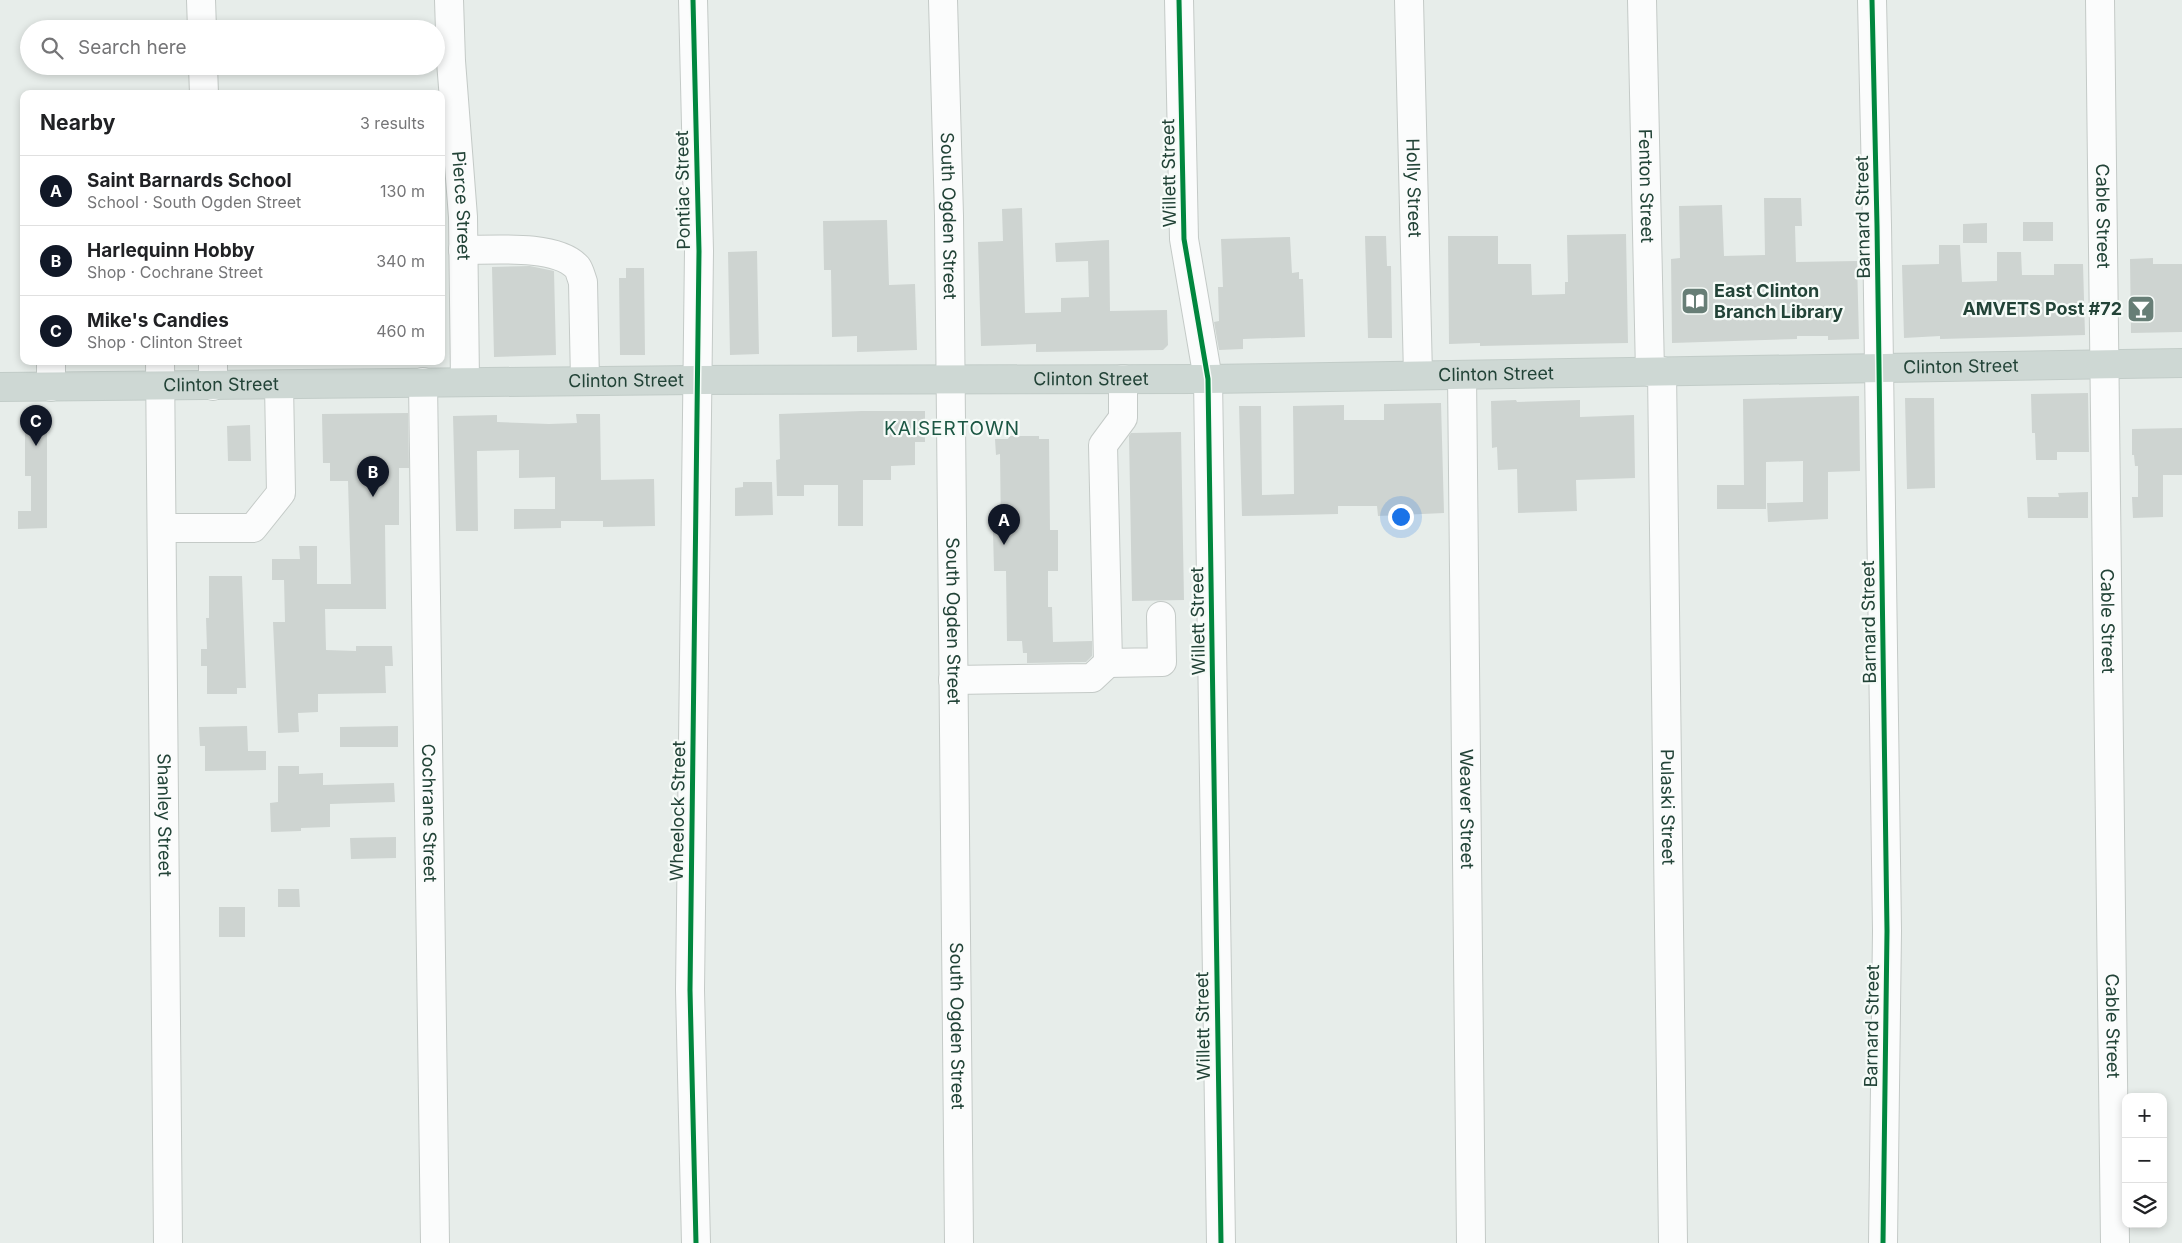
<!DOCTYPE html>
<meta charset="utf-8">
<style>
body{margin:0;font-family:Inter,sans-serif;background:#f6f6f6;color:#202124}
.controls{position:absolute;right:15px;bottom:15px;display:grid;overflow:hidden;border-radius:10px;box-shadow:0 2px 8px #0003}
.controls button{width:45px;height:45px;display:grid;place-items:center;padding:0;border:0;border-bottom:1px solid #e0e0e0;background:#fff;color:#202124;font:25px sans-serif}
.you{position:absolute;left:1400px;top:516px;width:18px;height:18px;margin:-12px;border:4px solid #fff;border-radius:50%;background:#1a73e8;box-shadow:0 0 0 8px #1a73e833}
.badge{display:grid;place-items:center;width:32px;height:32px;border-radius:50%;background:#111827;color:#fff;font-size:16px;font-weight:700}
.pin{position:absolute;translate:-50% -41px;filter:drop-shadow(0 1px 2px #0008)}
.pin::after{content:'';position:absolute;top:26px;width:18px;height:15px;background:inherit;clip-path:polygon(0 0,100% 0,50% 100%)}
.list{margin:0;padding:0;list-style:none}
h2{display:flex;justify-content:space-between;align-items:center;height:65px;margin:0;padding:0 20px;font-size:21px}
h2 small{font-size:16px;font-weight:400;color:#757577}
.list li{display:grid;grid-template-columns:32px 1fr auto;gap:15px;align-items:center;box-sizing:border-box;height:70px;padding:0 20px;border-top:1px solid #e0e0e0}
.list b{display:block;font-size:19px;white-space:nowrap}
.list p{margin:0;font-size:16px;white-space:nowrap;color:#757577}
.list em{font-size:16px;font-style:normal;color:#757577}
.icon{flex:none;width:28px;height:28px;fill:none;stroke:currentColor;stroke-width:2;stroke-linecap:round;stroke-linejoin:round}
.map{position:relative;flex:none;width:2182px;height:1243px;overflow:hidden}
.search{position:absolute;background:#fff;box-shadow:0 2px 8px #0003;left:20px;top:20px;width:425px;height:55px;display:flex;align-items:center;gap:12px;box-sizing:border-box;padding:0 18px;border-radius:28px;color:#757577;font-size:19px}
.panel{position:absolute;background:#fff;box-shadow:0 2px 8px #0003;left:20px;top:90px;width:425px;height:275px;border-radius:10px}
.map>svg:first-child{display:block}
</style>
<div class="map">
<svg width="2182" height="1243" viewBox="0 0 2182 1243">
<rect width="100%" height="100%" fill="#e7edea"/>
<path fill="#ced4d1" d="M1764,198H1801L1802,226H1795L1796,262L1857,261L1859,339L1828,340V336H1797V339L1672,343L1671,259L1680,258L1679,206L1722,205L1724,256L1765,255Z
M1022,208L1025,313L1061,312V298L1089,297L1088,261L1056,262L1055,243L1109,240L1110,311L1167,310L1168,345L1163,350L1036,352V344L981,346L978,242L1003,241L1002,209Z
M887,220L889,285L915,284L917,350L857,352V336L832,337L831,270H824L823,221Z
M2023,222H2053V241H2023Z
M1987,223V243H1963V224Z
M1626,234L1628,343L1480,346V343L1449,344L1448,236H1498V264H1531L1532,295L1565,294V282H1568L1567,235Z
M1365,236H1386L1387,266H1391L1392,338H1368Z
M1290,237L1292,273L1299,272V279H1303L1305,337L1243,339V349L1219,350L1214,322L1219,321L1218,287H1223L1221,239Z
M1939,245H1960L1962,282L1997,281V252H2021L2022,275H2054V264H2083L2085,335L1940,339V336L1904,338L1902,265L1939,264Z
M757,251L759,354L730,355L728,252Z
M2153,258V264H2182V332L2131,333L2130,259Z
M530,266L554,271L556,355L494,357L492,267Z
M626,268H644L645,355H620L619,278H626Z
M2088,393L2089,452H2057V460H2036L2035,433H2032L2031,394Z
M1859,396L1860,471L1828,472V519L1768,522L1767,503L1803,502V461L1766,462V509H1717V485H1744L1743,399Z
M1905,398H1934L1935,488L1907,489Z
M1516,400L1517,402L1580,400V417L1634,415L1635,478L1576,480L1577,511L1518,513L1517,469L1498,470L1497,447L1492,448L1491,401Z
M1441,403L1444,513L1378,516L1377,506H1338V514L1242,516L1239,406H1261L1262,495L1294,494L1293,406L1344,405V420H1384V404Z
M862,411H925V442H915V465L891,466V480H863V526H838V485H804V496H777L776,460L780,459L779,414Z
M408,413L409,468H399V525H385L386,609H325L326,650L356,651V646H392L393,666H385L386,693L318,694V712L298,713L299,732L278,733L273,622H285L284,580H272V559H300L299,546H317V584H351L348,481H330V463H323L322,414Z
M576,414H600L601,480L654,479L655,526L603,527V521H561V528L514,529V509H555V477L519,478V450L477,451L478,531H456L453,416L497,415V422L549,424L577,423Z
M25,415H47V528L18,529V511H31V476H25Z
M250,425L251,461H228L227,426Z
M2182,428V475H2163V517L2133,518L2132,497H2138V466H2135L2134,455H2132V429Z
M1181,432L1184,600L1132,601L1129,436L1131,433Z
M1010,436H1039V439H1049L1050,530H1058V571H1048V607H1052L1053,642L1092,641V656L1086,662L1027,663V653H1023L1022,641H1007L1006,571H994L993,531H1001L1000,454L996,455L995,439H1008Z
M743,482H772L773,515L735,516V488L743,487Z
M2088,492V518H2028L2027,497H2059L2058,493Z
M209,576H242L246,688H237V694H207V666H201V649H207L206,618H209Z
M247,726L248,751H266V770L205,771V746H200L199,727Z
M398,726V747H340V727Z
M278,766H299V774L323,773V785L394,783L395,802L330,804V827L301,828V831L271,832L270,803L278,802Z
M396,837V858L351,859L350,838Z
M278,889H299L300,907H278Z
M219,907H245V937H219Z"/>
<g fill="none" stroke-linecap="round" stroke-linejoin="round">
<defs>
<g id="minor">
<path d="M201,0L202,29"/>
<path id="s1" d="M449,0L451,61L463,217L465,382"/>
<path d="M693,0L699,251L690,990L696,1243"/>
<path id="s2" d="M943,0L949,216L959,1243"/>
<path d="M1179,0L1184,239L1208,379L1221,1243"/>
<path id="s3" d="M1409,0L1418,375"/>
<path id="s4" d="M1642,0L1650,372"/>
<path d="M1872,0L1877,225L1887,931L1883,1243"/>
<path id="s5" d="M2100,0L2115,1243"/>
<path d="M203,66L204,94"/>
<path d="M463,250C492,250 556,244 577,267C580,271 581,277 583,282L585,381"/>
<path id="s6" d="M160,361L168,1243"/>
<path d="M213,361V386"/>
<path id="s7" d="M1662,371L1673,1243"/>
<path id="s8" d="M1462,375L1471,1243"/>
<path id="s9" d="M423,382L435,1243"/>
<path d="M51,387V361"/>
<path d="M162,528H253L281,493L279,385"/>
<path d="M1108,663L1162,662L1161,616"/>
<path d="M953,680L1092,678L1108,663L1103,445L1123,418V379"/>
</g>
<g id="major">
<path id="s10" d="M0,387L696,380L1208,379L2182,363"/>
</g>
</defs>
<use href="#minor" stroke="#c4cac7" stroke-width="30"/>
<use href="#major" stroke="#c2ccc8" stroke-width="30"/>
<use href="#minor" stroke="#fbfcfc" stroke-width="28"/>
<use href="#major" stroke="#ced8d4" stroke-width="28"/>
<defs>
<path id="cycleway" d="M693,0L699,251L690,990L696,1243
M1179,0L1184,239L1208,379L1221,1243
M1872,0L1877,225L1887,931L1883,1243"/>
</defs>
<use href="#cycleway" stroke="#f6fbf8" stroke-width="8"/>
<use href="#cycleway" stroke="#00873e" stroke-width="5"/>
</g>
<defs>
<symbol id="library-square" viewBox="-11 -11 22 22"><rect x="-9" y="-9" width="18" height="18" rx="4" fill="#677e76" stroke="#f6fbf8"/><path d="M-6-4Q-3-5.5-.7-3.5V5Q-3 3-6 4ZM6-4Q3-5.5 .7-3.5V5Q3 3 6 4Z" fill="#fff"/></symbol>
<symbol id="bar-square" viewBox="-11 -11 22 22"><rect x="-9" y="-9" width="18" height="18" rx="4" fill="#677e76" stroke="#f6fbf8"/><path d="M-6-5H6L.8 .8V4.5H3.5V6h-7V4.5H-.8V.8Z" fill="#fff"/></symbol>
</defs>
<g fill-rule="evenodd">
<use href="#library-square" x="1679" y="285" width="32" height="32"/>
<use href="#bar-square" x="2125" y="293" width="32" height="32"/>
</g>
<g text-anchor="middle" stroke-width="4.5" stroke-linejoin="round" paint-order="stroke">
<g font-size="18" fill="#224337" stroke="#f6fbf8">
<text transform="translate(1169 173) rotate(-91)" y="6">Willett Street</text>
<text dy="6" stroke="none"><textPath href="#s4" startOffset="186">Fenton Street</textPath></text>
<text dy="6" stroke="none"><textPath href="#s3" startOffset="188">Holly Street</textPath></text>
<text transform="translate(683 190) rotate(-91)" y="6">Pontiac Street</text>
<text dy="6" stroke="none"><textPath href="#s1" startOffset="206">Pierce Street</textPath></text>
<text dy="6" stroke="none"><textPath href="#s2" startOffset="216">South Ogden Street</textPath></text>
<text transform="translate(1863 217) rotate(-91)" y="6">Barnard Street</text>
<text dy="6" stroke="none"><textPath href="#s5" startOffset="216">Cable Street</textPath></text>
<text dy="6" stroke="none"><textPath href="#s10" startOffset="1961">Clinton Street</textPath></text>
<text dy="6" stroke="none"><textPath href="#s10" startOffset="1496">Clinton Street</textPath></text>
<text dy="6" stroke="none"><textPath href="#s10" startOffset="1091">Clinton Street</textPath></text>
<text dy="6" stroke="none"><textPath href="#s10" startOffset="626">Clinton Street</textPath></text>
<text dy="6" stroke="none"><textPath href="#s10" startOffset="221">Clinton Street</textPath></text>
<text dy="6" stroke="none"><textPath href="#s2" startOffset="621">South Ogden Street</textPath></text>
<text transform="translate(1198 621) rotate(-91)" y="6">Willett Street</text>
<text dy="6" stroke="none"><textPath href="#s5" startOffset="621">Cable Street</textPath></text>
<text transform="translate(1869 622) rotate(-91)" y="6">Barnard Street</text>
<text dy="6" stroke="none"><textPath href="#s7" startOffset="436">Pulaski Street</textPath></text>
<text dy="6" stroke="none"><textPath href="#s8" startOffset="434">Weaver Street</textPath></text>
<text transform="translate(678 811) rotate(-89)" y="6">Wheelock Street</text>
<text dy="6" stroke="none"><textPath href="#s9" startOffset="431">Cochrane Street</textPath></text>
<text dy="6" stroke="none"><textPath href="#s6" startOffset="454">Shanley Street</textPath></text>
<text dy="6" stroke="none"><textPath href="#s2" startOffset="1026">South Ogden Street</textPath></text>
<text transform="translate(1203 1026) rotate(-91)" y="6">Willett Street</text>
<text transform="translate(1872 1026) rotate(-89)" y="6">Barnard Street</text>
<text dy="6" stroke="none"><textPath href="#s5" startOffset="1026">Cable Street</textPath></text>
</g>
<g font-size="18" font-weight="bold" fill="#224337" stroke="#f6fbf8" text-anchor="start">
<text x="1714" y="297">East Clinton<tspan x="1714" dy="21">Branch Library</tspan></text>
<text x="2122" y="315" text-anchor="end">AMVETS Post #72</text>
</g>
<g font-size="19" letter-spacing="1" fill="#1c5744" stroke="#f6fbf8">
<text x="952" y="435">KAISERTOWN</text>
</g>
</g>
</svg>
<div class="controls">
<button>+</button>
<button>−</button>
<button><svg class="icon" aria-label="layers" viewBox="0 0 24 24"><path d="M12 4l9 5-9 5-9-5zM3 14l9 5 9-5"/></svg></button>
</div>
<div class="you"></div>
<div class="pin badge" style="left:1004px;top:545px">A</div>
<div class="pin badge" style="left:373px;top:497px">B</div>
<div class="pin badge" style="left:36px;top:446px">C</div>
<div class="search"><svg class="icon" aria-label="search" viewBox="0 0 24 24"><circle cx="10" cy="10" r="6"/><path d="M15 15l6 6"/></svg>Search here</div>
<section class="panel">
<h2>Nearby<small>3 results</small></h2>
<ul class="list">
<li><span class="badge">A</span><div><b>Saint Barnards School</b><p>School · South Ogden Street</p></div><em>130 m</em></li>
<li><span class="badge">B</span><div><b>Harlequinn Hobby</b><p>Shop · Cochrane Street</p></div><em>340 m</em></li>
<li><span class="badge">C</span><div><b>Mike's Candies</b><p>Shop · Clinton Street</p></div><em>460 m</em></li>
</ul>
</section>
</div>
